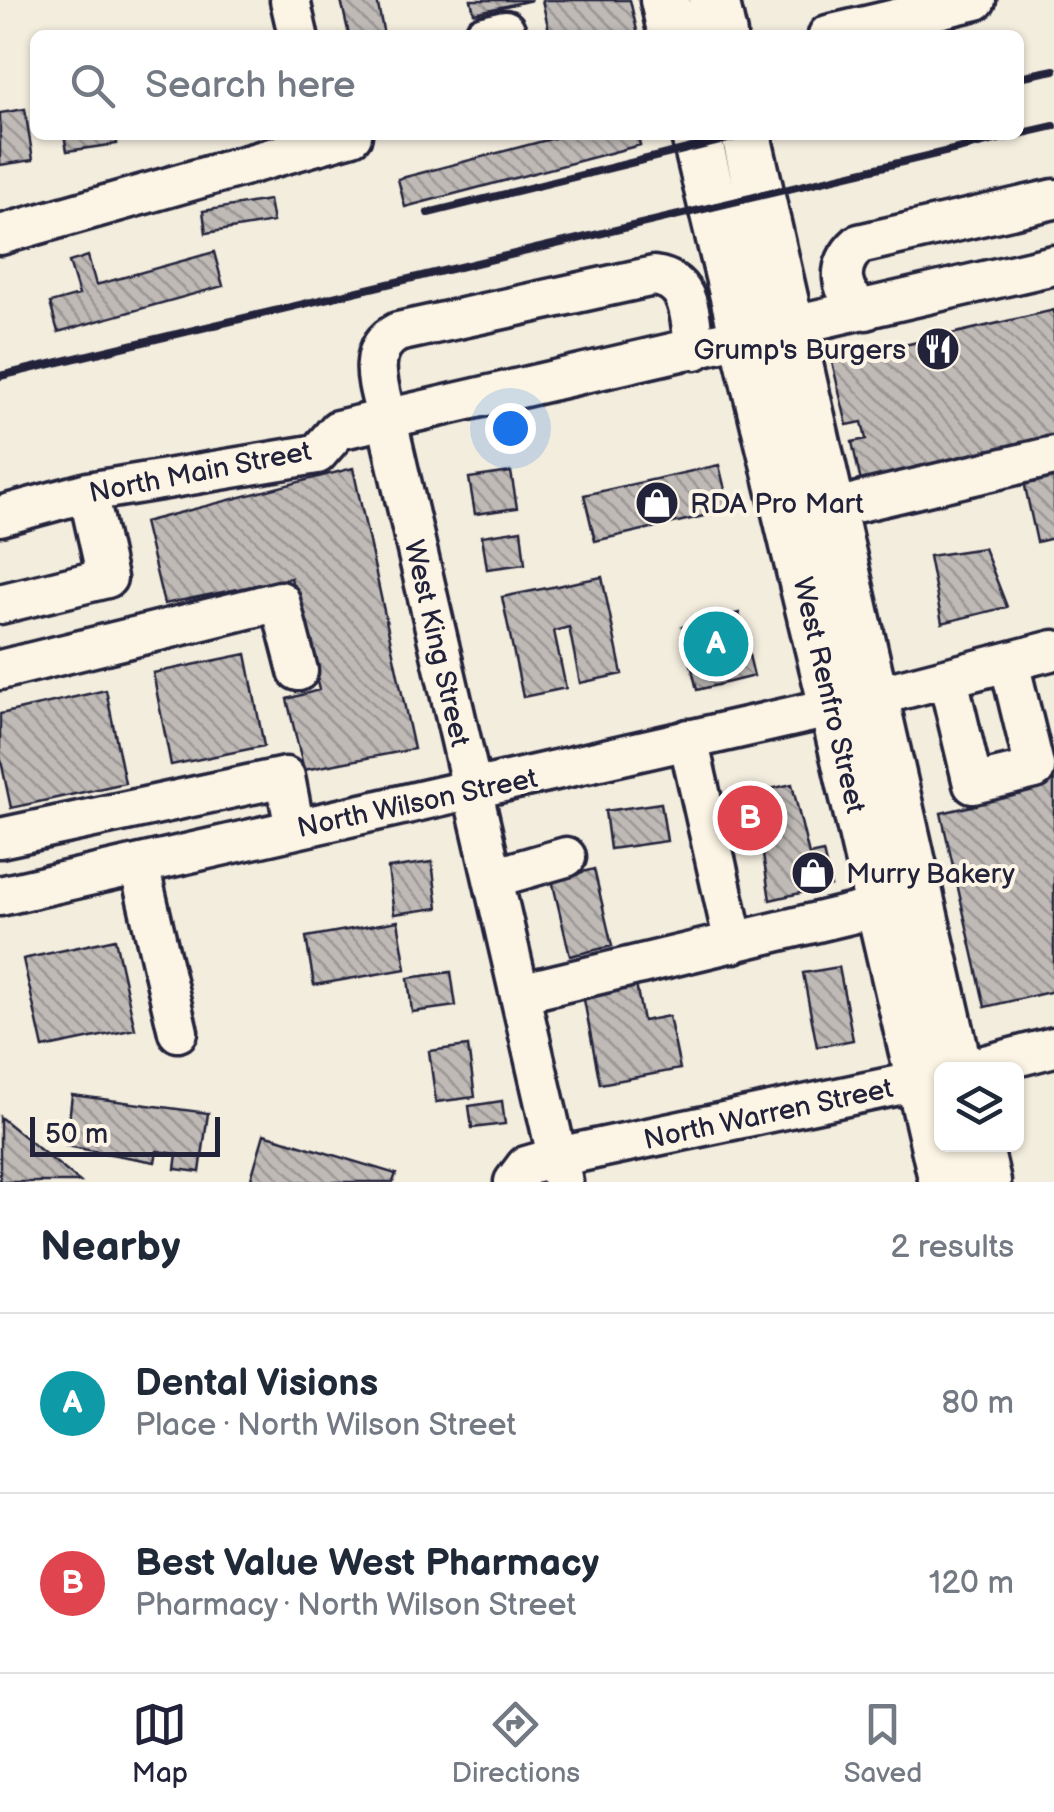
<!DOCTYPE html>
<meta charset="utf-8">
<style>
body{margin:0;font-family:"Balsamiq Sans",sans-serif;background:#f6f6f7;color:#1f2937}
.controls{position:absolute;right:30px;bottom:30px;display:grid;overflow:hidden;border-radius:15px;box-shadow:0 2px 8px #0004}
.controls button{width:90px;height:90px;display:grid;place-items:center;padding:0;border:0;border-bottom:2px solid #e0e1e3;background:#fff;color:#1f2937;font:50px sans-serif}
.scale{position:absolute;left:30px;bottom:25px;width:190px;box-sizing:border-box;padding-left:10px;border:5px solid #22223b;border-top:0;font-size:28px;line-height:35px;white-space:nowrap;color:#22223b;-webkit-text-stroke:8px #fcf5e5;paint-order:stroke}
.you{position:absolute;left:510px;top:428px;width:35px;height:35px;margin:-25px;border:8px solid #fff;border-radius:50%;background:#1a73e8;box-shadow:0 0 0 15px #1a73e833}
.badge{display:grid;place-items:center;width:65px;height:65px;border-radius:50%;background:#22223b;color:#fff;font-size:32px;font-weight:700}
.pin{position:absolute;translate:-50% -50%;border:5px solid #fff;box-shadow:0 2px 10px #0006}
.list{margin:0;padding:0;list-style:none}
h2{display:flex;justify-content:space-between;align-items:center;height:130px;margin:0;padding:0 40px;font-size:42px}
h2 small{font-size:32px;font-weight:400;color:#747a83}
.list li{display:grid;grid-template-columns:65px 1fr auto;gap:30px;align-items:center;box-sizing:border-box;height:180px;padding:0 40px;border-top:2px solid #e0e1e3}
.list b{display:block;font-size:38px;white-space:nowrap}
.list p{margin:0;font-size:32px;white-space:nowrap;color:#747a83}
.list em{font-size:32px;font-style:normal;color:#747a83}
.icon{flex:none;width:55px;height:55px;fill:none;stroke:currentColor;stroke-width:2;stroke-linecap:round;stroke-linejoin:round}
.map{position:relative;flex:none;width:1054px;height:1182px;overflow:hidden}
.search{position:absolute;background:#fff;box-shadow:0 2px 8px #0004;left:30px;right:30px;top:30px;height:110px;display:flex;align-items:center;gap:25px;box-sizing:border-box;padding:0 35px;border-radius:15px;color:#747a83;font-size:38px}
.sheet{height:490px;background:#fff}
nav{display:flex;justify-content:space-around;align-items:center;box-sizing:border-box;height:140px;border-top:2px solid #e0e1e3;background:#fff;font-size:28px;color:#747a83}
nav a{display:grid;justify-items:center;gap:5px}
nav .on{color:#22223b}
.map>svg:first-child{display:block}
</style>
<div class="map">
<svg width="1054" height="1182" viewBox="0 0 1054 1182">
<defs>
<pattern id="building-back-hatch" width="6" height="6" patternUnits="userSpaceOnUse" patternTransform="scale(2.5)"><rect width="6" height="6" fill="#bfbab6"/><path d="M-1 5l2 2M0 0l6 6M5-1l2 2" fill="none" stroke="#9b9795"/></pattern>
</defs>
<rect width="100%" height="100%" fill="#f3edde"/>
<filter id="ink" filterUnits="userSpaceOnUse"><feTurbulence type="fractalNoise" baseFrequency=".01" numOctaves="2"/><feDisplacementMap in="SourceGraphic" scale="20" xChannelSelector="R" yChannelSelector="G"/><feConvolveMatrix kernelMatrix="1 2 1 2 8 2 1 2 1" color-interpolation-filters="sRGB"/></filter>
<g filter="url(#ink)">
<path fill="url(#building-back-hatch)" stroke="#22223b" stroke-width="2.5" d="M341,0H377L384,35H349Z
M471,0H532L474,13Z
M542,0H630L638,35H550Z
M25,109L33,160L0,165V113Z
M64,135H116L117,144L67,151Z
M566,135H637L640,145L405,207L398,179Z
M269,200L273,222L206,233L203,211Z
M214,252L223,286L58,332L50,303L79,295L69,262L88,256L96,285Z
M1054,310V446L863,491L852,442L866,439L862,422L847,425L832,362Z
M719,465L730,510L595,541L584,495Z
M353,468L414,749L304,770L287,699L319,690L291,578L164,604L144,522Z
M1054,470V538L1037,542L1023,477Z
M511,472L517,508L475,514L469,478Z
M521,530L525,564L487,569L482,536Z
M984,548L1007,607L942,623L929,556Z
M602,577L622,674L580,683L569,627L554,631L566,688L523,697L502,597Z
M739,613L754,676L697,690L682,627Z
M246,654L264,746L171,765L153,673Z
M106,690L125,783L11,808L0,756V714Z
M1054,781V991L985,1007L941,813L972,806L970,800Z
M792,784L809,855L823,852L831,886L770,900L761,842L751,844L740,796Z
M661,803L667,841L610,849L605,811Z
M432,862L438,908L394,914L388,868Z
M594,869L612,946L570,956L552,880Z
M398,921L406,969L314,985L306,937Z
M115,939L135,1029L43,1048L23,959Z
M839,967L853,1040L817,1047L803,973Z
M451,972L456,1006L412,1012L408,978Z
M635,979L643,1021L669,1016L680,1069L600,1084L582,989Z
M468,1046L475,1097L436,1102L429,1051Z
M72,1095L208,1113L200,1172L175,1169L177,1154L157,1151L155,1162L66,1146Z
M502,1101L505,1124L472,1128L469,1106Z
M0,1117L80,1182H0Z
M264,1134L396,1174L393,1182H250Z"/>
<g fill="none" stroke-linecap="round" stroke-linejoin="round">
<defs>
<path id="minor" d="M290,0L298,35
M484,35L505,30L507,35
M828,35L976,0
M0,235L352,135
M866,310C838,294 835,265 859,244L1054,199
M859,502L1054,456
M0,516L88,492L317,454L338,430L1054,265
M0,604L107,578L88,492
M0,670L280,601L298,671
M948,679L973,784L1035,769L1009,662
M688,739L734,943
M0,838L285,777L295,829
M139,865L178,1032
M493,878L566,857
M0,896L834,707L1054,650
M520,993L880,907
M966,1070L1054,1047
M514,1182L526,1166L557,1157L942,1076
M563,1182L387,420C380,389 363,350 398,332L654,276C693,281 689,318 695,350"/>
<path id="major" d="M665,0L673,35
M714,0L722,35
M696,135L834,707L944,1182
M746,135L958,1070
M977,1144L986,1182"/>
</defs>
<use href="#minor" stroke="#22223b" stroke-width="45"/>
<use href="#major" stroke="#22223b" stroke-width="55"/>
<use href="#minor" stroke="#fcf5e5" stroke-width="38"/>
<use href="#major" stroke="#fcf5e5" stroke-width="48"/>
<path stroke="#22223b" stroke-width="8" d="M1019,77L1054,70
M1019,134L1054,126
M428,213L744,135
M0,376L1016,135"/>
</g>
</g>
<defs>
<symbol id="restaurant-disc" viewBox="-11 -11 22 22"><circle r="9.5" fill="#22223b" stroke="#fcf5e5"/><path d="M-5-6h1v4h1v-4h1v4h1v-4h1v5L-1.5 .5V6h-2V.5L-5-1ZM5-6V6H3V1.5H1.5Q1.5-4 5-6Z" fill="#fff"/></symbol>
<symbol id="shop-disc" viewBox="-11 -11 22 22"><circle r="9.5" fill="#22223b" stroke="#fcf5e5"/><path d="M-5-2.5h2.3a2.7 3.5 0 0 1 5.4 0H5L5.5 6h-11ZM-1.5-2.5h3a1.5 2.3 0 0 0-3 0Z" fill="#fff"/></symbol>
</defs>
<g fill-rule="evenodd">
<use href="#restaurant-disc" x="913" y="324" width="50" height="50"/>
<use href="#shop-disc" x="632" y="478" width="50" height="50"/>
<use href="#shop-disc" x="788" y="848" width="50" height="50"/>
</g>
<g text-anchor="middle" stroke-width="8" stroke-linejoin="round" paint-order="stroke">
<g font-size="28" fill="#22223b" stroke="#fcf5e5" text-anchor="start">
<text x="906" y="359" text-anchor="end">Grump's Burgers</text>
<text x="690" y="513">RDA Pro Mart</text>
<text x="846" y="883">Murry Bakery</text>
</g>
<g font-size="28" fill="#22223b" stroke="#fcf5e5">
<text transform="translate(200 471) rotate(-11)" y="10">North Main Street</text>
<text transform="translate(438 643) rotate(77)" y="10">West King Street</text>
<text transform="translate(830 695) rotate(77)" y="10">West Renfro Street</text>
<text transform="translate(417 802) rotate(-12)" y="10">North Wilson Street</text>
<text transform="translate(768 1113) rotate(-12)" y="10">North Warren Street</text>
</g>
</g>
</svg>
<div class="controls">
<button><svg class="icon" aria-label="layers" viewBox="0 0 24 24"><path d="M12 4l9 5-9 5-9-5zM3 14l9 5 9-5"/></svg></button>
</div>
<div class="scale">50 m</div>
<div class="you"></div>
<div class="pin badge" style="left:716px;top:644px;background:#0f9aa8">A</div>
<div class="pin badge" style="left:750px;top:818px;background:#e0444e">B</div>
<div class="search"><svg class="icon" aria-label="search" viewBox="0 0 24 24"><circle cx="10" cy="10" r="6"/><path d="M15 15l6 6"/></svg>Search here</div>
</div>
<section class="sheet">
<h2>Nearby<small>2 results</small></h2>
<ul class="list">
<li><span class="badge" style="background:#0f9aa8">A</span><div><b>Dental Visions</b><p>Place · North Wilson Street</p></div><em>80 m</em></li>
<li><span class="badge" style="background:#e0444e">B</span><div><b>Best Value West Pharmacy</b><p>Pharmacy · North Wilson Street</p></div><em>120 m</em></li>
</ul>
</section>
<nav>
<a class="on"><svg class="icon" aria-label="map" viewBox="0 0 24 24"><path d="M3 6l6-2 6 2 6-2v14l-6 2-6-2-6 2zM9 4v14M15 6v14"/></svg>Map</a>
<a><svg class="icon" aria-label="directions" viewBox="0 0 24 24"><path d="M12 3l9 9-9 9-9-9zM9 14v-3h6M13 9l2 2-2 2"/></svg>Directions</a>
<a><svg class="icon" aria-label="saved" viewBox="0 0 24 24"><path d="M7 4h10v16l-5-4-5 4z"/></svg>Saved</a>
</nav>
